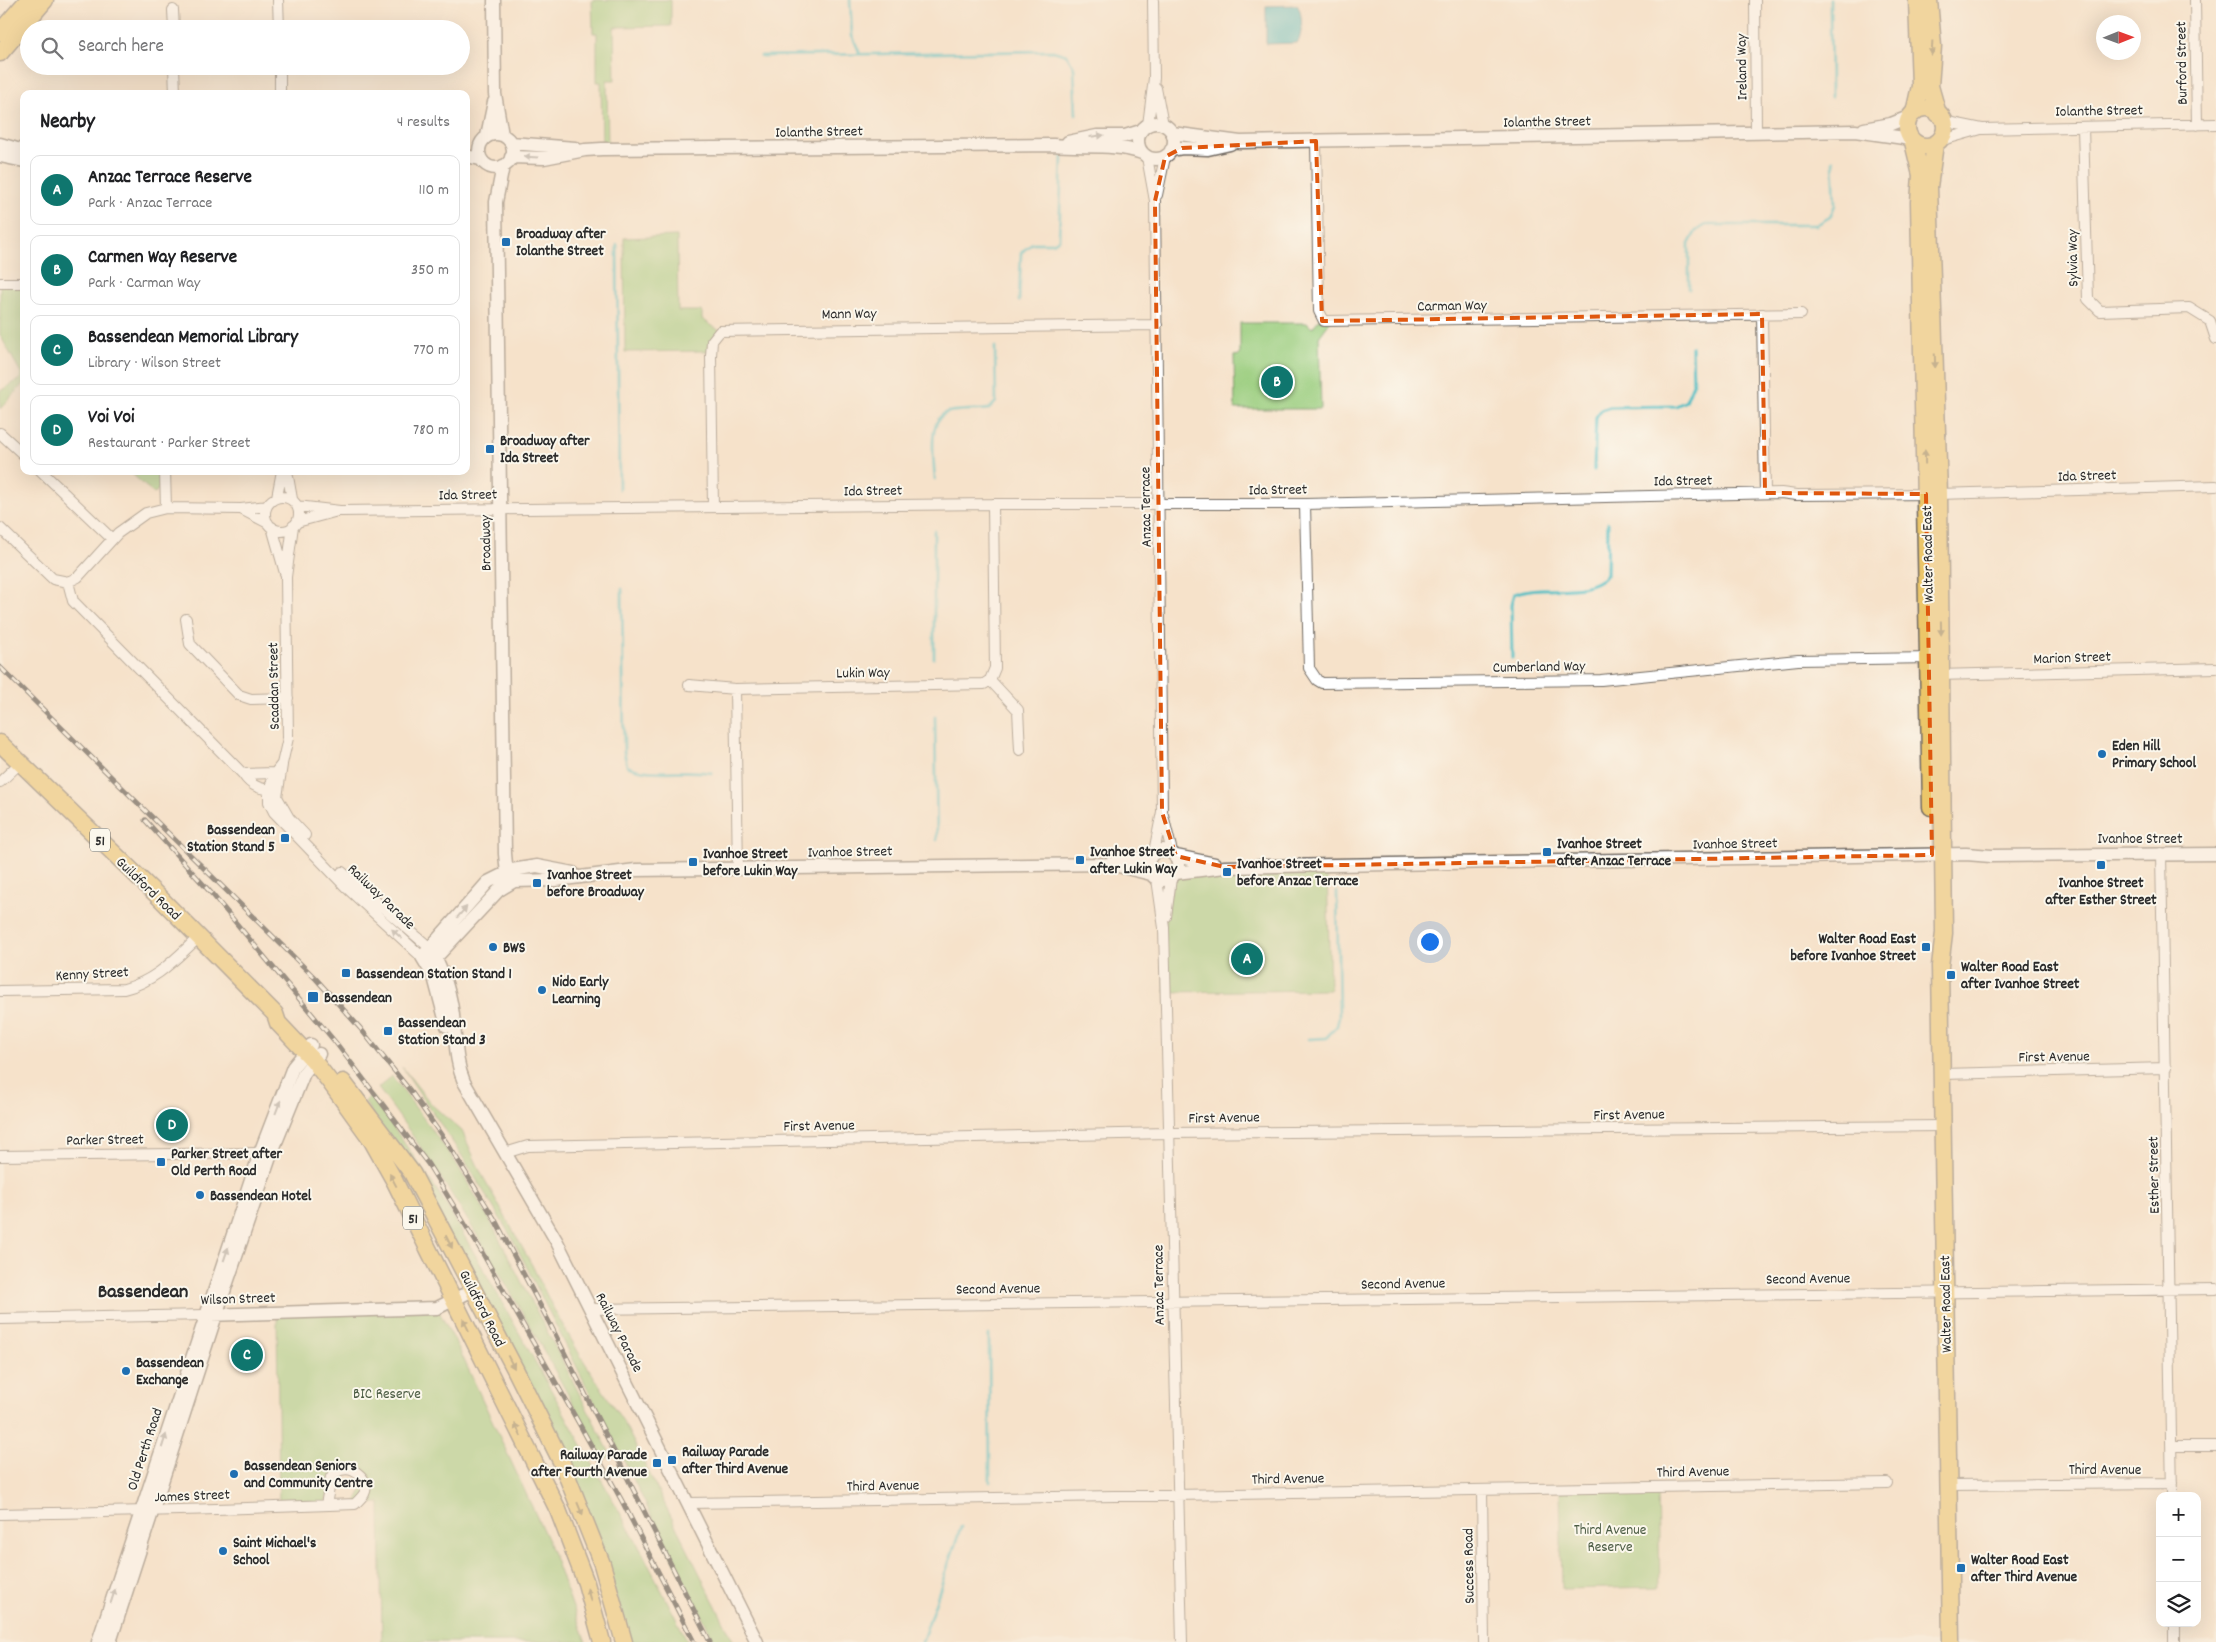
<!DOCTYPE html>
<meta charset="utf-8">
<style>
body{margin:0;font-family:Dekko,sans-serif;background:#f6f6f6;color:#202124}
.controls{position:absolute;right:15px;bottom:15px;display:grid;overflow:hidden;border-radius:10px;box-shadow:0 5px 20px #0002}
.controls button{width:45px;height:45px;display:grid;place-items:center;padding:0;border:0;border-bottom:1px solid #e0e0e0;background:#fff;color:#202124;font:25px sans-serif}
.compass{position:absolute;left:2096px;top:15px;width:45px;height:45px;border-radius:50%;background:#fff;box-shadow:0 5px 20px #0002;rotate:89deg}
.you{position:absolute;left:1429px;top:941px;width:18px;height:18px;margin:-12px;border:4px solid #fff;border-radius:50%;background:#1a73e8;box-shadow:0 0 0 8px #1a73e833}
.badge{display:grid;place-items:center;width:32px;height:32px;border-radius:50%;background:#0f766e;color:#fff;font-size:16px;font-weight:700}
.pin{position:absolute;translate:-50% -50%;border:2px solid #fff;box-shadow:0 1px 5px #0006}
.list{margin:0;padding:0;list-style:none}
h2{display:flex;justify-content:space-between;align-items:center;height:65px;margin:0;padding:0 20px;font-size:21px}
h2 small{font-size:16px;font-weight:400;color:#757577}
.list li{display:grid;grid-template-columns:32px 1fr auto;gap:15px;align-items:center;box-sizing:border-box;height:70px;margin:0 10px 10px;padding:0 10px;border:1px solid #e0e0e0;border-radius:10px}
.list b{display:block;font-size:19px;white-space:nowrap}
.list p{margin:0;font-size:16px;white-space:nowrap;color:#757577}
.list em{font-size:16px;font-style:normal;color:#757577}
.icon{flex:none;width:28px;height:28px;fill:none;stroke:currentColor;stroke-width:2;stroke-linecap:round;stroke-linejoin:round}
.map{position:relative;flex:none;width:2216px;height:1642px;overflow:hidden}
.search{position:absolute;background:#fff;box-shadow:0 5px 20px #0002;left:20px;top:20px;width:450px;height:55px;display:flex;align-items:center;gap:12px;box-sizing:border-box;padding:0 18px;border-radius:28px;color:#757577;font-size:19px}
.panel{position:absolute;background:#fff;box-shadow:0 5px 20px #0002;left:20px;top:90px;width:450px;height:385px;border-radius:10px}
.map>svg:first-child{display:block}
</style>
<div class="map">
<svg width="2216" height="1642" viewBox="0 0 2216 1642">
<rect width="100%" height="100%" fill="#fbf7ec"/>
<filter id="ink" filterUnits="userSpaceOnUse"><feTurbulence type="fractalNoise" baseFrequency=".02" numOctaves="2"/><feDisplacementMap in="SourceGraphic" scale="10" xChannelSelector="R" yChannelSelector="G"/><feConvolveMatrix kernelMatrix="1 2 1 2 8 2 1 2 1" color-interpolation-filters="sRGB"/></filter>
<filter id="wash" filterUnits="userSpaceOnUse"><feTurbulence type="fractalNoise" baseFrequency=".0096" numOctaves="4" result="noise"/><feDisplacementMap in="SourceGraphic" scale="20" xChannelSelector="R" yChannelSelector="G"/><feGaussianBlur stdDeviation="1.12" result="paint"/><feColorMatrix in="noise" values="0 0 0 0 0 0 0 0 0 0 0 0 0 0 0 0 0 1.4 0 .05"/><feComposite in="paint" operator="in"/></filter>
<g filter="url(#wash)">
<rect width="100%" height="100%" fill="#f6e2ca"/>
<path fill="#9acd7e" stroke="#627c54" d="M592,0H671V26L614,27L615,80H607L608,149H602L601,82H597V33H593Z
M677,236L678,311H702V319L720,331L711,351L625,352L624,238Z
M0,283H24V383L0,409V391L20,379L21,373L0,335Z
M1321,317L1330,322L1319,337L1321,409H1235L1234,356L1240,355V323H1307L1312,328Z
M129,471H165L166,481L154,494Z
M1327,865L1330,990L1165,992L1164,928L1174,876Z
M402,1067L432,1105L462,1131L481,1173L532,1265L553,1308L580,1355L624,1423L734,1642H715L512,1238L462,1156Z
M392,1076L453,1158L488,1217L611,1455L604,1460C534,1333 466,1204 378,1088Z
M371,1095L441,1196L481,1265L642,1552L688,1642H631L584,1500L365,1102Z
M437,1308L458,1347L548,1541L586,1642H382L380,1503L355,1504L365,1484L353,1470L331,1477L326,1505L279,1507L277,1313Z
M1658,1487L1660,1587L1562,1589L1560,1489Z"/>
<path fill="#4fbec4" stroke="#3d7478" d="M1297,5C1303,12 1303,36 1297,43L1266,44V6Z"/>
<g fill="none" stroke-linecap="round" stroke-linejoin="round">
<path stroke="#4fbec4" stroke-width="3" d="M850,0L852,35L860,54
M1830,0L1831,97
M761,56L1053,51L1067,55L1074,68L1076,114
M617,245L619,489
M1689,289V244L1696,231L1706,225H1816L1830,217L1835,205L1833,160
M1019,301L1021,253L1032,243H1053L1059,239L1062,157
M1594,470L1596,417L1601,410L1610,407L1676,406L1686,401L1693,384L1692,347
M935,479C934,463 927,420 946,413C955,409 978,411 989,409L996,402L995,347
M934,531V658
M622,589L624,752L627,766C651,777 683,768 712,773
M1512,658L1511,605L1514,594C1544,582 1583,598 1607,575L1608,523
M935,717L937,840
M1308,1039L1326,1038L1337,1026L1339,1016L1337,892
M989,1335L990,1482
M922,1642L961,1527"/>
</g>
</g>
<g filter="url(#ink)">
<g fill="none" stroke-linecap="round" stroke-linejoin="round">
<defs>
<path id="minor" d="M278,0L279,29
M1755,0L1756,133
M2195,0L2197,125
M173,10L174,29
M174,66L175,94
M280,66V94
M1156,88L1163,125
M1943,121L1982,129L2216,124
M1148,125L1154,78L1153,0
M2083,127L2088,299L2100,311L2189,308L2210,321L2216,339
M1316,141L1319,311L1324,321L1801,314
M1939,141L1981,129
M1147,157L1155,201L1162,812L1154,852
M1157,195L1165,157
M0,283H24
M1762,314L1765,493
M0,433L24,455
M41,471L112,539
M165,471L166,508
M287,471L292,499
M277,497L282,471
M265 514a17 17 0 1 1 34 0a17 17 0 1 1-34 0Z
M1305,504L1309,668L1317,680L1322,683L1601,680L1798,660L1933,658
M297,506L340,511L993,504H1305L1781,493L1796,495L1939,494L2216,486
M713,507L711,356L712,341L720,331L1157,325
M241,509L268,523
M297,522L334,512
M293,526L286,577L288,738L282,764L275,773L269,790V802L274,812L346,887L422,957
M272,527L285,573
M0,528L53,579L68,582L78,577L118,533L146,513L166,508L241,509L267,506
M68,582L73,601L243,774C252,788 262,789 277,791
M186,619L190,644L239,695L251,699L288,698
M1937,675L2216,668
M990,680L1018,710L1020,750
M689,685L735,689L984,684L990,680L995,668L993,504
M735,689L738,869
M282,765L277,797L289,818L305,835
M243,774L275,773L279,775
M0,782L20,763
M1163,815L1172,852
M2161,853L2172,1496
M342,872L430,948
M1157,879L1164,928L1182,1642
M1166,917L1171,878
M0,991L124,989C156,981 176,958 199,937
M1943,1074L2166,1068
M505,1153L528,1146L1169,1133L1944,1126
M0,1156L260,1153L266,1155
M590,1309L2216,1289
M0,1319L206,1315
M2172,1446H2216
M1948,1485L2172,1483
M1482,1490L1484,1642
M689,1503L1887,1483
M0,1514C119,1512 237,1509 355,1504C358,1501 362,1497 364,1494C371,1480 354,1466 341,1470C337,1471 334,1475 331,1477L326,1505
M2174,1623V1642"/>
<path id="tertiary" d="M494,0L495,94L502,135
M1138 141a18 18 0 1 1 36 0a18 18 0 1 1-36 0Z
M1864,129L1891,124L1911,116
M1172,133L1240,142L1855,131L1911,139
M479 151a17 17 0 1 1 34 0a17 17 0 1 1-34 0Z
M487,136L494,102
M1068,142L1097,136H1125L1141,131
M511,143L575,148
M0,144L24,151
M1171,150L1182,148L1208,149L1230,144
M0,156L24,161
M466,156L480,159
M511,157L544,158L585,150L602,149L1053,145C1083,148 1114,143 1142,153
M503,166L496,202L505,854L508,884
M1148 865a15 15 0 1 1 30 0a15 15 0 1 1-30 0Z
M1176,856L1215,864
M1114,865L1151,874
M1176,873L1225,867L1966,854L1991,856L2216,854
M430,948C444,971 452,998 454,1025C456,1045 456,1063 464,1082L557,1242L757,1642
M429,965L499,890L514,881L556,880L636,870L1109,864L1150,856
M447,1026L434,977L422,957L488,882L512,870L537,866L573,873
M208,1315L437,1308L473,1290
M98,1642L260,1153L293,1067L311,1045
M110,1642L216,1315L270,1157L304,1073L319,1054"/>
<path id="primary" d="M1929,0L1933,46L1930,86L1938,114
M0,32L28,0
M0,53L45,0
M1907 127a19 19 0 1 1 38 0a19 19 0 1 1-38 0Z
M1914,113L1920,86L1917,0
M1913,142L1921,175L1919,202L1931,807
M1935,144L1929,187L1939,494L1944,933L1940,966L1951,1642"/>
<path id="trunk" d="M0,743L160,898L275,1014L278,1023L313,1060L330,1082L371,1139L394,1180L558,1510L586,1583L602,1642
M343,1082L412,1173L515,1369L561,1461L602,1564L624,1642"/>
</defs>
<use href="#minor" stroke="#726b63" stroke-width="12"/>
<use href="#tertiary" stroke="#726b63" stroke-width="15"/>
<use href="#primary" stroke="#726b63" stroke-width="19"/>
<use href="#trunk" stroke="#726b63" stroke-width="19"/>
<use href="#minor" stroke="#fff" stroke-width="10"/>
<use href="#tertiary" stroke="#fff" stroke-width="12"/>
<use href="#primary" stroke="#ecc669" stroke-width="16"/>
<use href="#trunk" stroke="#ecc669" stroke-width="16"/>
<defs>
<path id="rail" d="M0,667L316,979L360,1028L412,1093L451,1149L494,1218L550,1324L710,1642
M145,820L212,894L336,1043L428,1164L479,1247L581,1427L622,1501L694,1642"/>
</defs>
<use href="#rail" stroke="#2b2b2b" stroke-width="5"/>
<use href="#rail" stroke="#fbf7ec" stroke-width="3" stroke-dasharray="9" stroke-linecap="butt"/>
</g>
<defs><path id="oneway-solid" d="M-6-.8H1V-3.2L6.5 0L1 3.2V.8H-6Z" transform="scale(1.25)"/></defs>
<g fill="#8c784a">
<use href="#oneway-solid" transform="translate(1932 48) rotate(93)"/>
<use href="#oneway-solid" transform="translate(1935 361) rotate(88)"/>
<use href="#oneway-solid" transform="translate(1925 457) rotate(-91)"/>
<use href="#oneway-solid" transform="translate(1941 628) rotate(89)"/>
<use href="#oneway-solid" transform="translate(393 1180) rotate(-118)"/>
<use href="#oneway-solid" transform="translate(449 1242) rotate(63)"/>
<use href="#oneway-solid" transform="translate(466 1325) rotate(-116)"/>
<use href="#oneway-solid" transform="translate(511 1362) rotate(62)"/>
<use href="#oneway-solid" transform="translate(518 1430) rotate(-116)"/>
<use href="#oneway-solid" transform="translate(580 1509) rotate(68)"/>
<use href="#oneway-solid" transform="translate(589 1595) rotate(-105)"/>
</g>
<g fill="#a0a0a0">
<use href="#oneway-solid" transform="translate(1097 136) rotate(-7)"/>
<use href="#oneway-solid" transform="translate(531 157) rotate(-177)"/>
<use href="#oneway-solid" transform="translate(462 912) rotate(-49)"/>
<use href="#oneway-solid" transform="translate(397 934) rotate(-137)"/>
<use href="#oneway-solid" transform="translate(278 1107) rotate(-69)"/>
<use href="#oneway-solid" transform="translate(226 1254) rotate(-71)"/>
<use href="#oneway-solid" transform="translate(164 1441) rotate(-72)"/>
<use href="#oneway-solid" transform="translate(113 1596) rotate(-72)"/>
</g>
</g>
<path d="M0 0H2216V1642H0ZM1316,141L1322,321L1762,314L1765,493L1926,494L1932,855L1225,867L1176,856L1162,812L1155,201L1165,157L1182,148Z" fill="#f6e2ca" fill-opacity=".55" fill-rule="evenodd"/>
<path fill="none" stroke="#df570e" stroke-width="4" stroke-dasharray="10 6" stroke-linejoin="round" d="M1316,141L1322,321L1762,314L1765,493L1926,494L1932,855L1225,867L1176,856L1162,812L1155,201L1165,157L1182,148Z"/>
<g fill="#1f6fb2" stroke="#fbf7ec" stroke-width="2">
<rect x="501" y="237" width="10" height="10" rx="2.5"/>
<rect x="485" y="444" width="10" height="10" rx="2.5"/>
<circle cx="2102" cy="754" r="5"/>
<rect x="280" y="833" width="10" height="10" rx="2.5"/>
<rect x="1542" y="847" width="10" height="10" rx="2.5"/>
<rect x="1075" y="855" width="10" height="10" rx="2.5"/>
<rect x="688" y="857" width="10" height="10" rx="2.5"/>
<rect x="2096" y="860" width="10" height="10" rx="2.5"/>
<rect x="1222" y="867" width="10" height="10" rx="2.5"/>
<rect x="532" y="878" width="10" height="10" rx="2.5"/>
<circle cx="493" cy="947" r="5"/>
<rect x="1921" y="942" width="10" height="10" rx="2.5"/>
<rect x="341" y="968" width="10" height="10" rx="2.5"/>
<rect x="1946" y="970" width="10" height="10" rx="2.5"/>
<circle cx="542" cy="990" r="5"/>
<rect x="307" y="991" width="12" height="12" rx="2.5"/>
<rect x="383" y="1026" width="10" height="10" rx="2.5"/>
<rect x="156" y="1157" width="10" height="10" rx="2.5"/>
<circle cx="200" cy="1195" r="5"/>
<circle cx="126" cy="1371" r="5"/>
<rect x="667" y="1455" width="10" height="10" rx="2.5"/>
<rect x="652" y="1458" width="10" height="10" rx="2.5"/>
<circle cx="234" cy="1474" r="5"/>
<circle cx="223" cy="1551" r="5"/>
<rect x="1956" y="1563" width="10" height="10" rx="2.5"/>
</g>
<g text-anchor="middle" stroke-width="4" stroke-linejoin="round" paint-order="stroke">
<g fill="#fbf7ec" stroke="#696865" stroke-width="1">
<rect x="90" y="828.5" width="20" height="23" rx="4"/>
<rect x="403" y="1206.5" width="20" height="23" rx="4"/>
</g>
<g font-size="14" font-weight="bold" fill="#2b2b2b">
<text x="100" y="845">51</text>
<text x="413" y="1223">51</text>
</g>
<g font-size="15" fill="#2b2b2b" stroke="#fbf7ec">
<text transform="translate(2181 63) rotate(-91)" y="5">Burford Street</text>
<text transform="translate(1741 67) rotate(-91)" y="5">Ireland Way</text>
<text transform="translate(2099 110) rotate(-1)" y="5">Iolanthe Street</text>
<text transform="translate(1547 121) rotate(-1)" y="5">Iolanthe Street</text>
<text transform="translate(819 131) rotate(-1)" y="5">Iolanthe Street</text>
<text transform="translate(2072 258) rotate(-91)" y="5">Sylvia Way</text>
<text transform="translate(1452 305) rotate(-1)" y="5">Carman Way</text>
<text transform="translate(849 313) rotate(-1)" y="5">Mann Way</text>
<text transform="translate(2087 475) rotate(-2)" y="5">Ida Street</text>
<text transform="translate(1683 480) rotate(-1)" y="5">Ida Street</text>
<text transform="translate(1278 489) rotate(-1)" y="5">Ida Street</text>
<text transform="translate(873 490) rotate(-1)" y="5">Ida Street</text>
<text transform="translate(468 494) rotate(-1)" y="5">Ida Street</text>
<text transform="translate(1145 507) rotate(-91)" y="5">Anzac Terrace</text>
<text transform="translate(485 543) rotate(-91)" y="5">Broadway</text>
<text transform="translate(1927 554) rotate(-91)" y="5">Walter Road East</text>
<text transform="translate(2072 657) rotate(-2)" y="5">Marion Street</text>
<text transform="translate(1539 666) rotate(-1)" y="5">Cumberland Way</text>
<text transform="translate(863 672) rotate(-1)" y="5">Lukin Way</text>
<text transform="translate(273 686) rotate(-91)" y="5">Scaddan Street</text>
<text x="2140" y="843">Ivanhoe Street</text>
<text transform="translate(1735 843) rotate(-1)" y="5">Ivanhoe Street</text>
<text transform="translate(850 851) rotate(-1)" y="5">Ivanhoe Street</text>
<text transform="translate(149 888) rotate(44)" y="5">Guildford Road</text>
<text transform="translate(382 896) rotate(44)" y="5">Railway Parade</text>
<text transform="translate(92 973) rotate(-3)" y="5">Kenny Street</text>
<text transform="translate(2054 1056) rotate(-1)" y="5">First Avenue</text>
<text transform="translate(1629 1114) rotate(-1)" y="5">First Avenue</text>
<text transform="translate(1224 1117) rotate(-1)" y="5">First Avenue</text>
<text transform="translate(819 1125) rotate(-1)" y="5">First Avenue</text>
<text transform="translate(105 1139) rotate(-1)" y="5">Parker Street</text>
<text transform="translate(2153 1175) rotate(-91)" y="5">Esther Street</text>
<text transform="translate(1808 1278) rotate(-1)" y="5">Second Avenue</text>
<text transform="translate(1403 1283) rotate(-1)" y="5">Second Avenue</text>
<text transform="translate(1158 1285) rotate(-91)" y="5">Anzac Terrace</text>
<text transform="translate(998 1288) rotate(-1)" y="5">Second Avenue</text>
<text transform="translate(238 1298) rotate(-2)" y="5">Wilson Street</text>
<text transform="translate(1945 1304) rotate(-91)" y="5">Walter Road East</text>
<text transform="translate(483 1308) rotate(63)" y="5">Guildford Road</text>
<text transform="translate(620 1332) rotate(63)" y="5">Railway Parade</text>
<text transform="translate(144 1449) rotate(-72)" y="5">Old Perth Road</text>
<text x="2105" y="1474">Third Avenue</text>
<text transform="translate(1693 1471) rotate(-1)" y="5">Third Avenue</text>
<text transform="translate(1288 1478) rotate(-1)" y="5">Third Avenue</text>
<text transform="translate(883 1485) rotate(-1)" y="5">Third Avenue</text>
<text transform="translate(192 1495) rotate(-2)" y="5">James Street</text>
<text transform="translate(1468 1566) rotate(-91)" y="5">Success Road</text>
</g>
<g font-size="15" font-weight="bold" fill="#2b2b2b" stroke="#fbf7ec" text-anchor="start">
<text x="516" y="238">Broadway after<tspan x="516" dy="17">Iolanthe Street</tspan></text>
<text x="500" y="445">Broadway after<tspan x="500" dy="17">Ida Street</tspan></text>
<text x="2112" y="750">Eden Hill<tspan x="2112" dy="17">Primary School</tspan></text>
<text x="275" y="834" text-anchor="end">Bassendean<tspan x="275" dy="17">Station Stand 5</tspan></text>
<text x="1557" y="848">Ivanhoe Street<tspan x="1557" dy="17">after Anzac Terrace</tspan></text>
<text x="1090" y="856">Ivanhoe Street<tspan x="1090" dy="17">after Lukin Way</tspan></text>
<text x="703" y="858">Ivanhoe Street<tspan x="703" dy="17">before Lukin Way</tspan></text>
<text x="1237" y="868">Ivanhoe Street<tspan x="1237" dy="17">before Anzac Terrace</tspan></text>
<text x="547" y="879">Ivanhoe Street<tspan x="547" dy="17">before Broadway</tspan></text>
<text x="2101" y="887" text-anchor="middle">Ivanhoe Street<tspan x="2101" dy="17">after Esther Street</tspan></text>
<text x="1916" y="943" text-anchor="end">Walter Road East<tspan x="1916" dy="17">before Ivanhoe Street</tspan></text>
<text x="503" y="952">BWS</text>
<text x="1961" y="971">Walter Road East<tspan x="1961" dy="17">after Ivanhoe Street</tspan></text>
<text x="356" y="978">Bassendean Station Stand 1</text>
<text x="552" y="986">Nido Early<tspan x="552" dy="17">Learning</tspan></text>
<text x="324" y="1002">Bassendean</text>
<text x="398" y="1027">Bassendean<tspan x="398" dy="17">Station Stand 3</tspan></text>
<text x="171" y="1158">Parker Street after<tspan x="171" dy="17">Old Perth Road</tspan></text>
<text x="210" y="1200">Bassendean Hotel</text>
<text x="136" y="1367">Bassendean<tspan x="136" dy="17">Exchange</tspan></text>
<text x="682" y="1456">Railway Parade<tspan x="682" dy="17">after Third Avenue</tspan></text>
<text x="647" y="1459" text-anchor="end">Railway Parade<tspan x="647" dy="17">after Fourth Avenue</tspan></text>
<text x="244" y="1470">Bassendean Seniors<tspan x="244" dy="17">and Community Centre</tspan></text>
<text x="233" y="1547">Saint Michael's<tspan x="233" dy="17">School</tspan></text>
<text x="1971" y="1564">Walter Road East<tspan x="1971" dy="17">after Third Avenue</tspan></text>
</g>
<g font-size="15" fill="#4c5c44" stroke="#fbf7ec">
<text x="387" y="1398">BIC Reserve</text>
<text x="1610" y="1534">Third Avenue<tspan x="1610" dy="17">Reserve</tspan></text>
</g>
<g font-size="20" font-weight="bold" fill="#2b2b2b" stroke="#fbf7ec">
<text x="143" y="1297">Bassendean</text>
</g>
</g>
</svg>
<div class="controls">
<button>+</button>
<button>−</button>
<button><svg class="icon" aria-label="layers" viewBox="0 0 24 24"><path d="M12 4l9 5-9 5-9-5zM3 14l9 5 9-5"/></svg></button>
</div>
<svg class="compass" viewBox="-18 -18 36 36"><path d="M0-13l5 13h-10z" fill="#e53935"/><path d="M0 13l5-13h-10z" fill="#757577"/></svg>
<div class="you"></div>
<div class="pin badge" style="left:1247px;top:959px">A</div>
<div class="pin badge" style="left:1277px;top:382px">B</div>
<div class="pin badge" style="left:247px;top:1355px">C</div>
<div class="pin badge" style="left:172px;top:1125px">D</div>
<div class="search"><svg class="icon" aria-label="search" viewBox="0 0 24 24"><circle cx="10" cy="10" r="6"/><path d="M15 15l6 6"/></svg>Search here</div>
<section class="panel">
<h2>Nearby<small>4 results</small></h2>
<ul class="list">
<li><span class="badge">A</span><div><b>Anzac Terrace Reserve</b><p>Park · Anzac Terrace</p></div><em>110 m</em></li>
<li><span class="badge">B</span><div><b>Carmen Way Reserve</b><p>Park · Carman Way</p></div><em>350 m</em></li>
<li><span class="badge">C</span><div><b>Bassendean Memorial Library</b><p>Library · Wilson Street</p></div><em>770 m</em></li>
<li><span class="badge">D</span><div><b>Voi Voi</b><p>Restaurant · Parker Street</p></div><em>780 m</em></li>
</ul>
</section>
</div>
